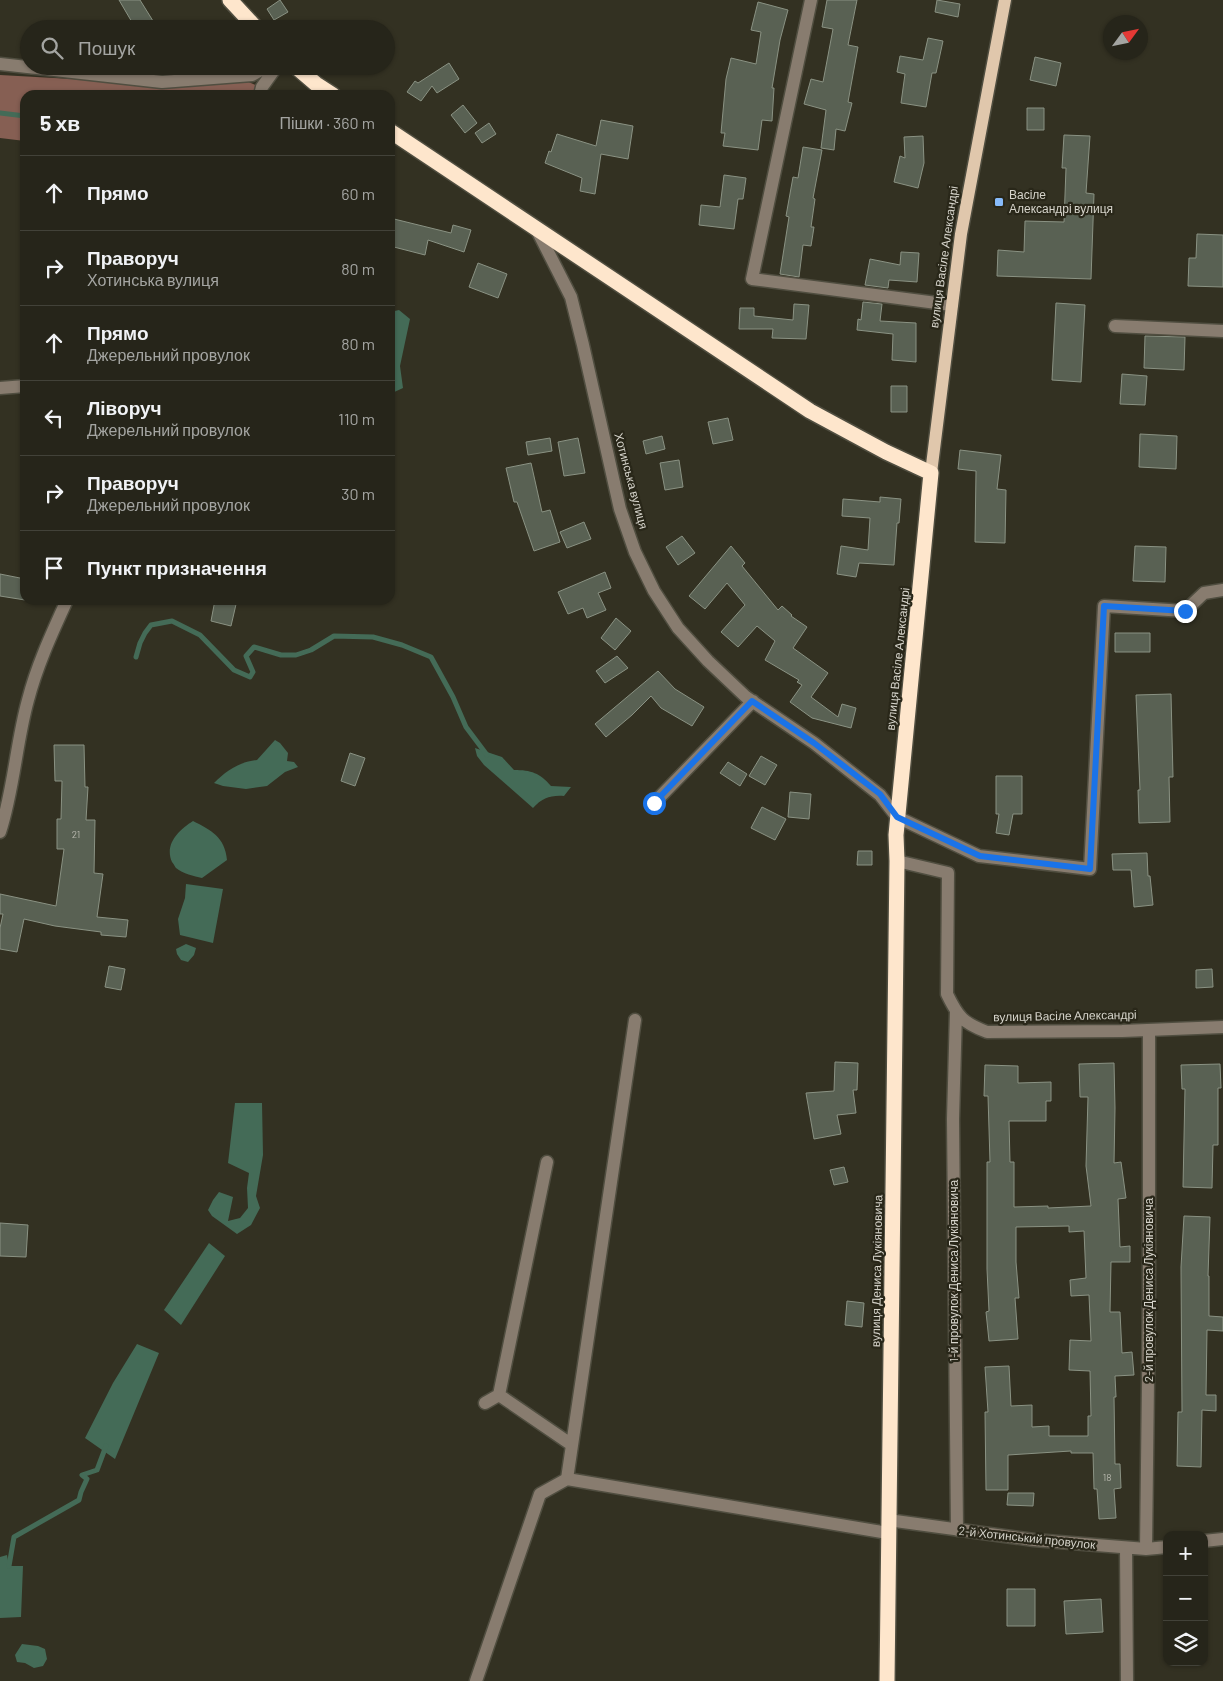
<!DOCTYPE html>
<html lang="uk">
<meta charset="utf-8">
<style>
body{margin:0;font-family:Barlow,sans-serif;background:#2e2d23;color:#f1f3f6}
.controls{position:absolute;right:15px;bottom:15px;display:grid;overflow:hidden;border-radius:10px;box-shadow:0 1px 4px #0004}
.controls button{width:45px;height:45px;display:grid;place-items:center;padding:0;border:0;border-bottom:1px solid #424239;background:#26251a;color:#f1f3f6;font:25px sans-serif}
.compass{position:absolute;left:1103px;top:15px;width:45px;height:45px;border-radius:50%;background:#26251a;box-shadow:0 1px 4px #0004;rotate:57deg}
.stop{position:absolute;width:15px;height:15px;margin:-11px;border:4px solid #1a73e8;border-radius:50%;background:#fff}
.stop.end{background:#1a73e8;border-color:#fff;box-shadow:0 1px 5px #0008}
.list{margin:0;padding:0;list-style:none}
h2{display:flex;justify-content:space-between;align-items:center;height:65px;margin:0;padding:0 20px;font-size:21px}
h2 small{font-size:16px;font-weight:400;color:#a4a5a2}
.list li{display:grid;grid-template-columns:32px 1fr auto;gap:15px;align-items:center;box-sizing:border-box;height:75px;padding:0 20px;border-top:1px solid #424239}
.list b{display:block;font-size:19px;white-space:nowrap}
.list p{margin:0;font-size:16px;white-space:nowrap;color:#a4a5a2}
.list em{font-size:16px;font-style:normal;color:#a4a5a2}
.icon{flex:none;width:28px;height:28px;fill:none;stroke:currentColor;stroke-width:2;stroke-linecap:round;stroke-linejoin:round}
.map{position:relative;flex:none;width:1223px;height:1681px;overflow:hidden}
.search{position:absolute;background:#26251a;box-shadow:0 1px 4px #0004;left:20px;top:20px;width:375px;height:55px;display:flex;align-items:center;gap:12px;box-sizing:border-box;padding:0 18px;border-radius:28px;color:#a4a5a2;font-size:19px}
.panel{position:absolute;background:#26251a;box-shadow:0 1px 4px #0004;left:20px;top:90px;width:375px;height:515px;border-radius:15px}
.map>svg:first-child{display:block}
</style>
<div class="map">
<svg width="1223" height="1681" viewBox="0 0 1223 1681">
<rect width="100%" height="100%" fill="#333122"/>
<path fill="#865f53" d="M0,75L163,84L244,80L258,86L255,95H25V141L0,138Z"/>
<path fill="#446b57" d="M399,310L410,319L400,366L403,388L390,394V312Z
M275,740L280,743L288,753L287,761L294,762L298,767L285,772L267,786L246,789L223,786L214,783C226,771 239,762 257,760Z
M475,748L502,757L514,770C531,770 540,773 551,786L571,787L564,796C551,795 542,798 533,808L484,765L477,756Z
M193,821C211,830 225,837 227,860L202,878C194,876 183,874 176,868C175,867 174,864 172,862C164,844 179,830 193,821Z
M186,884L223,889L213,943L180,935L178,919L185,898Z
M186,944L196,948L194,955L188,962L181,960L177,954L176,949Z
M235,1103H262L263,1155L256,1196L260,1208L251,1225L237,1234L212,1216L208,1210L213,1200L219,1192L233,1197L228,1221L240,1218L248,1208L247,1188L249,1173L228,1163Z
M209,1243L225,1256L181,1325L164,1310Z
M137,1344L159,1353L115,1459L85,1438L113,1383Z
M7,1555L9,1566H23L21,1617L0,1618V1557Z
M22,1644L38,1646L45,1649L47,1659L43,1666L34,1668L25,1663L17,1662L15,1655Z"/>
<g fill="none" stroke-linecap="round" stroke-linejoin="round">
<path stroke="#446b57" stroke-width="5" d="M0,113L25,116
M136,657L140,643L145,633L151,625L172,621L200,635L234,670L250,677L253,672L246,656L254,647L281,655H296L311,650L334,636L373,637L402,645L431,657L453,697L466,727L487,755
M9,1566L14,1537L79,1500L81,1492L87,1479L82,1475L97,1470L106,1446"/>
</g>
<path fill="#596153" stroke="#8a9283" d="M119,0H140L158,29H136Z
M280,0L288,12L274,20L267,9Z
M827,0H857L848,45L858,47L848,102L852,103L845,131L836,129L834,150L821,148L826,110L804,104L811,79L823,82L833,29L822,27Z
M937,0L960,4L958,17L935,12Z
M758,2L788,10L780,40L772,88H774L772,121L762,120L758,150L723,146L725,133H721L726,79L731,58L756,64L761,32L751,30Z
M928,38L943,41L936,73H932L926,107L901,103L905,74L897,72L900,56L923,60Z
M1035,57L1061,63L1056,86L1030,80Z
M449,63L459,79L437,93L432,86L421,101L407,92L415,81L418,83Z
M463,105L477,123L465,133L451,115Z
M1027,108H1044V130H1027Z
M601,120L633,126L628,159L601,154L595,194L580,191L582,178L545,163L549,151L551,152L557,134L596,146Z
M489,123L496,134L482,143L475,133Z
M1064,135L1090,136L1086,193L1094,194L1091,279L997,276L998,250L1024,252L1025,221L1064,222L1066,168H1062Z
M923,136L924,163L918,188L894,182L900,156L905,158L904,137Z
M803,147L822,150L813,198L815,199L811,227H814L811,246L803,245L799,277L780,274L789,217L786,216L793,177L798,178Z
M724,175L746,178L743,199H738L734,229L699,225L701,205L720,207Z
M390,218L451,233L453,225L471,230L464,252L428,240L425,255L390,246Z
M1197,234L1223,235V287L1188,286L1189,258H1196Z
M901,252L919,253L917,282L889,280L888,288L865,285L870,259L900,265Z
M478,263L507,274L498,298L469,287Z
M863,302L882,304L880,321L916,323V362L892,360L893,334L857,330L858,319L861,320Z
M1056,303L1085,305L1081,382L1052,380Z
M794,304L809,305L806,339L772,338L773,329H739L740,308H754V316L793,320Z
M1145,336L1185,337L1184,370L1144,368Z
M1122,374L1147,376L1145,405L1120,404Z
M891,386H907V412H891Z
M728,418L733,440L713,444L708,422Z
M1140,434L1177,436L1176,469L1139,467Z
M662,436L665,449L646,454L643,441Z
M550,438L552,451L528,455L526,442Z
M578,438L585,473L564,476L558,442Z
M960,450L1001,455L997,489L1006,490L1005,543L975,542L976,471L958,469Z
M679,460L683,487L665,490L660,463Z
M531,463L542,512L550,510L560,542L534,551L517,502H514L506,468Z
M880,497L901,499L899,523H897L894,565L859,563L856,577L837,574L841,546L868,550L870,518L842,516L843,499L880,502Z
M584,522L591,539L567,548L560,532Z
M682,536L695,553L678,565L666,547Z
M731,546L745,563L742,566L778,610L782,606L792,615L791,616L807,627L793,648L828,673L811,697L838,717L842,704L856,708L851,728L812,718L790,702L802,685L797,682L799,680L765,660L775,641L757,626L738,647L721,632L745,605L727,583L705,609L689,596Z
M1135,546L1166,547L1165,582L1133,581Z
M605,572L611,588L598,593L606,610L587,618L583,608L568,614L558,592Z
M0,574L25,579V600L0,596Z
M215,600H237L231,626L211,621Z
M616,618L631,631L615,650L601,638Z
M1115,633H1150V652H1115Z
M617,656L628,668L605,683L596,671Z
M658,671L675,689L704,707L692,726L661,708L651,696L632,715L606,737L595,724Z
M1171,694L1173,777H1169L1170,822L1139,823L1138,790H1140L1136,695Z
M54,745H84L85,787H88L86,820H95L94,873L103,874L97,917L128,920L126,937L101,935V932L55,926L24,919L17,952L0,949V928L3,914H0V894L56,906L64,849H57V819H61L62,781H55Z
M350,753L365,758L355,786L341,781Z
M761,756L777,765L765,785L749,776Z
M728,762L747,774L740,786L720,773Z
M996,776H1022V814H1013L1009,835L996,833L999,814H996Z
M790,792L811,794L809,819L788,817Z
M762,807L786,819L775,840L751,828Z
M858,851H872V865H857Z
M1147,853L1148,876H1150L1153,905L1134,907L1131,870H1113L1112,854Z
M109,966L125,969L121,990L105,987Z
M1212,969L1213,987L1196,988V970Z
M835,1062L858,1063L857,1090H853L856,1113L837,1115L841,1134L814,1139L806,1093L834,1091Z
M1114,1063L1115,1108L1114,1163L1121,1162L1126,1198L1118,1199L1120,1247L1130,1246V1262H1111L1110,1312H1120L1122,1353L1132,1352L1134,1375L1115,1376L1116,1397H1114L1115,1464H1120L1121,1488L1114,1489L1116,1518L1099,1519L1097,1489H1094L1093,1453H1071V1451L1008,1455V1490H986L985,1412H988L985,1367L1009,1366L1011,1406L1032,1405V1427L1049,1426V1436H1088V1416H1091L1090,1371L1069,1370L1070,1340L1091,1341L1089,1295L1071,1296L1070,1280L1086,1278L1084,1231L1069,1232V1226L1016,1227V1262L1019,1298H1015L1018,1339L989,1341L986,1312L989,1311L987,1269V1162H990L988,1096H984L985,1065L1018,1066V1083L1051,1082V1101H1046V1121H1009L1010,1162H1014V1207L1048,1206V1208L1091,1206L1086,1166L1088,1097H1080L1079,1064Z
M1220,1064L1221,1088H1218V1145H1213L1212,1188L1183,1187L1185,1089H1182L1181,1065Z
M844,1167L848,1182L834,1185L830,1170Z
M1184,1216L1210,1217L1208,1276H1209V1316L1223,1317V1331L1207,1330L1206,1395H1216V1411L1202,1410L1201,1467L1177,1466L1178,1412H1182L1181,1267Z
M0,1223L28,1225L26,1257L0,1256Z
M847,1301L864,1303L862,1327L845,1325Z
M1008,1493H1034L1033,1506L1007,1505Z
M1007,1589H1035V1626H1007Z
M1101,1599L1103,1632L1066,1634L1064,1601Z"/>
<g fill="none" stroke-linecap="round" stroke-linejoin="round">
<defs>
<path id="minor" d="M811,0L752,279L952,305
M0,64L162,82L252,75L268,66
M260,95L262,87L277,66
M537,230L571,297L583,345L620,509L635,552L654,591L678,628L708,661L746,697L814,743L880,795L897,817L979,856L1090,869L1104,606L1185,611L1204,593L1223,590
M1115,326L1223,331
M0,388L25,386
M654,803L753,701
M0,832C14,789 16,743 28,700C37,665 52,633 67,600
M897,861L948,873L947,994C958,1017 963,1023 987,1032L1122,1031L1223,1027
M956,1012L953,1119L957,1530
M499,1395L572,1445
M485,1403L499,1395L547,1162
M567,1479L635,1020
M888,1520L1034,1540L1146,1549L1167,1547
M1204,1541L1223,1539
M1126,1548L1127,1681
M1146,1549L1149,1298V1030
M476,1681L540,1494L567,1479L888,1533"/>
<path id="major" d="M931,473L961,234L1005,0"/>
<path id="highway" d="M230,0L257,29
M295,66L316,84L333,95
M390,131L810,411L886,452L931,473L896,835L897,861L887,1681"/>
</defs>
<use href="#minor" stroke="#504e40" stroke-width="15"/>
<use href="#major" stroke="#504e40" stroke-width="15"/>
<use href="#highway" stroke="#504e40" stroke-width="18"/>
<use href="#minor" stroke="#887c6f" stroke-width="12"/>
<use href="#major" stroke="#e0c7ac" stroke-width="12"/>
<use href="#highway" stroke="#fee6cc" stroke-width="15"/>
</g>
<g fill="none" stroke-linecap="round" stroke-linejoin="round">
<path stroke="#1a73e8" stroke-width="6" d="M654,803L752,701L814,743L880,794L897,817L980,856L1090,869L1104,606L1185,611"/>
</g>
<rect fill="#87bbfb" stroke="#292719" stroke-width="2" x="994" y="197" width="10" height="10" rx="2.5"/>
<g text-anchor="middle" stroke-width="4.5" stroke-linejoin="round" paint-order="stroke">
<g font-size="10" fill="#b7b7ad">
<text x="76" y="838">21</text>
<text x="1107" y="1481">18</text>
</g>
<g font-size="12" fill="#d6d4cb" stroke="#292719" text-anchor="start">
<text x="1009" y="199">Васіле<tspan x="1009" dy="14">Александрі вулиця</tspan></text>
</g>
<g font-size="12" fill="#d6d4cb" stroke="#292719">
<text transform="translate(944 257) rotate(-82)" y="4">вулиця Васіле Александрі</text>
<text transform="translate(631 481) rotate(75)" y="4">Хотинська вулиця</text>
<text transform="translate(898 659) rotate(-84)" y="4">вулиця Васіле Александрі</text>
<text transform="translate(1065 1016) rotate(-1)" y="4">вулиця Васіле Александрі</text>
<text transform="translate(877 1271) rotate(-89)" y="4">вулиця Дениса Лукіяновича</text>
<text transform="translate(954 1271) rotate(-90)" y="4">1-й провулок Дениса Лукіяновича</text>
<text transform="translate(1149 1290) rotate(-90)" y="4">2-й провулок Дениса Лукіяновича</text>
<text transform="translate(1027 1538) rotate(6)" y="4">2-й Хотинський провулок</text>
</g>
</g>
</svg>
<div class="controls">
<button>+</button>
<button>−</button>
<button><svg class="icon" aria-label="layers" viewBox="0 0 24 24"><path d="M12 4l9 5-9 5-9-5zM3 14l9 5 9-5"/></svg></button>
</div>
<svg class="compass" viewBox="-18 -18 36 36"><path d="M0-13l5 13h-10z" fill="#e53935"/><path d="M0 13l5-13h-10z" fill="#a4a5a2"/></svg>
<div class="stop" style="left:654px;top:803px"></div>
<div class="stop end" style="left:1185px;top:611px"></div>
<div class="search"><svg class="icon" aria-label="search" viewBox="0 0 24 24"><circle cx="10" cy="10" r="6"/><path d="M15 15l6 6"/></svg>Пошук</div>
<section class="panel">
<h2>5 хв<small>Пішки · 360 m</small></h2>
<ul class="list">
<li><svg class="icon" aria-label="ahead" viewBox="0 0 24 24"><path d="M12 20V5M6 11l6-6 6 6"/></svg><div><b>Прямо</b></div><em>60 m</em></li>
<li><svg class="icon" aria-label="right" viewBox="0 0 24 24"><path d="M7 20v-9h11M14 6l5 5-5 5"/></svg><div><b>Праворуч</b><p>Хотинська вулиця</p></div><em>80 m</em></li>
<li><svg class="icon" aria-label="ahead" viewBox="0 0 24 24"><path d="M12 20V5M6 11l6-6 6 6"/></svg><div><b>Прямо</b><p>Джерельний провулок</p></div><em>80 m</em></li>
<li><svg class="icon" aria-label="left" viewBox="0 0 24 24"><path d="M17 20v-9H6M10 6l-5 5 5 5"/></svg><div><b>Ліворуч</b><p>Джерельний провулок</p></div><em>110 m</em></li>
<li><svg class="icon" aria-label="right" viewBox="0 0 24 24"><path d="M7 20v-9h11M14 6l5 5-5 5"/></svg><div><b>Праворуч</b><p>Джерельний провулок</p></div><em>30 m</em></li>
<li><svg class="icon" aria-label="arrive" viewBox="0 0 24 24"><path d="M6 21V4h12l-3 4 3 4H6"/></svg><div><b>Пункт призначення</b></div></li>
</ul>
</section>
</div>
